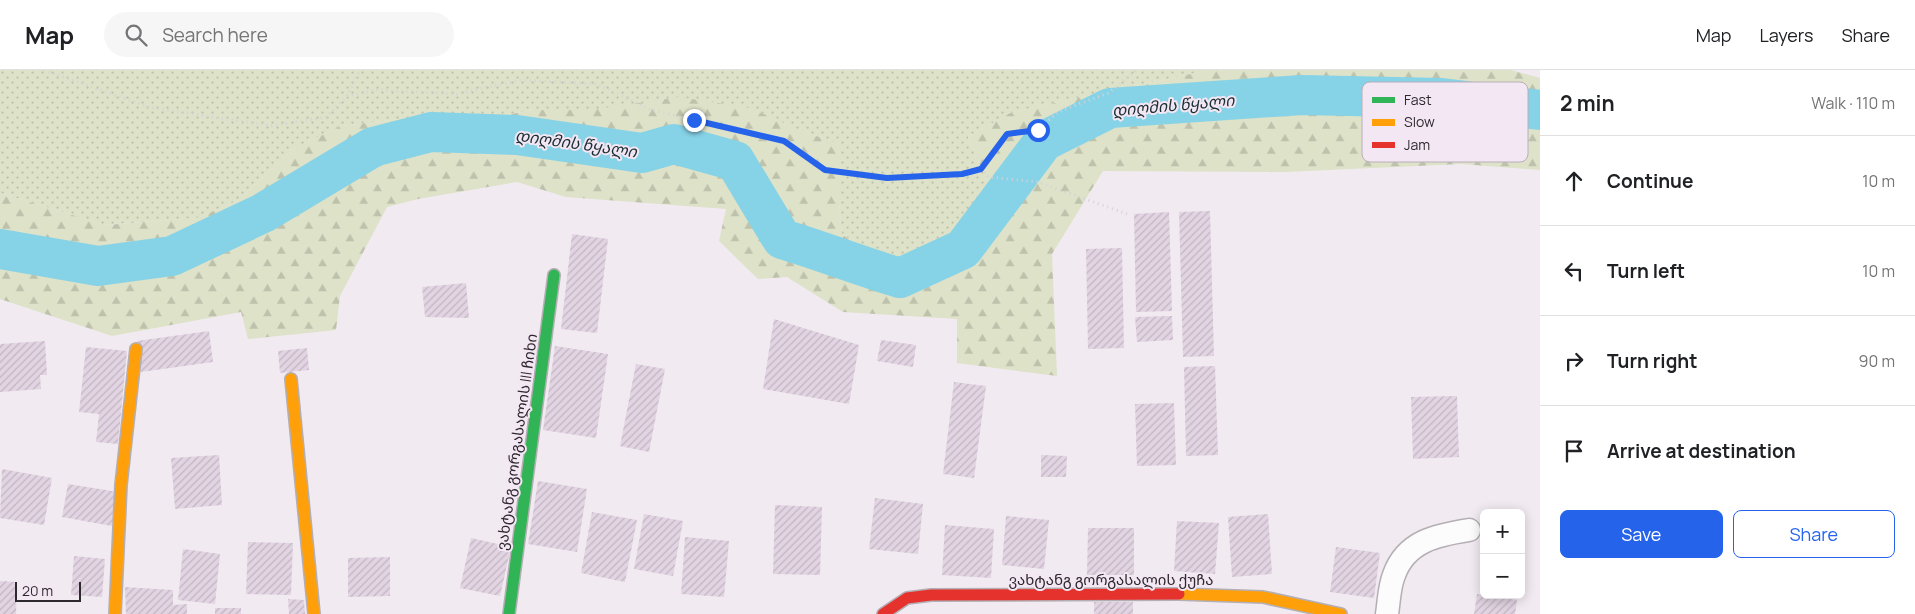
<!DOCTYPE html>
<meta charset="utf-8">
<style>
body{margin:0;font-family:Manrope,"Noto Sans Georgian",sans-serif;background:#f6f6f6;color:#202124}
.controls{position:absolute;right:15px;bottom:15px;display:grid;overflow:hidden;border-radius:8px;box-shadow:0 2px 12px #0003}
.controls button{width:45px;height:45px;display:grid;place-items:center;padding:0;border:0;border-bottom:1px solid #e0e0e0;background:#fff;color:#202124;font:25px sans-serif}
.scale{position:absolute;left:15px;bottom:12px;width:66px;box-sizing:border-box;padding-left:5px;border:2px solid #2e292e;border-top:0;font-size:14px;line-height:18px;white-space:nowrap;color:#2e292e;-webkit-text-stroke:4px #f4e7f4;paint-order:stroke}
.stop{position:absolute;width:15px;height:15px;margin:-11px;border:4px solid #2563eb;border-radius:50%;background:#fff}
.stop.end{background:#2563eb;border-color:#fff;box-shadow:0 1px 5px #0008}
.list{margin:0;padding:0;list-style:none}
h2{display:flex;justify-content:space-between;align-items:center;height:65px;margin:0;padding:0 20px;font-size:21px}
h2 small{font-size:16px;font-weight:400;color:#757577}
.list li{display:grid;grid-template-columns:32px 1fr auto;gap:15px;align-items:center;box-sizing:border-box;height:90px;padding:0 20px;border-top:1px solid #e0e0e0}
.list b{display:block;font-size:19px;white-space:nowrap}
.list em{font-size:16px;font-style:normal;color:#757577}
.actions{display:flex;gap:10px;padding:15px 20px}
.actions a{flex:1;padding:11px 0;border:1px solid #2563eb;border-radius:8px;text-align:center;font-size:18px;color:#2563eb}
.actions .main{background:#2563eb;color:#fff}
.icon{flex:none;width:28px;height:28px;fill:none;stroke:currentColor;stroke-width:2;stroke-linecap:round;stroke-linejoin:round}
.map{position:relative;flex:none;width:1540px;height:544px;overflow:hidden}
header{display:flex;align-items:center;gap:30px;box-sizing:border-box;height:70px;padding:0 25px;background:#fff;border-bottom:1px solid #e0e0e0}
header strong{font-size:24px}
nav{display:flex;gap:28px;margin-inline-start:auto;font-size:18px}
.search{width:350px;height:45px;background:#f6f6f6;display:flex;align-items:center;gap:12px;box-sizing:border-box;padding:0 18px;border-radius:28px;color:#757577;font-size:19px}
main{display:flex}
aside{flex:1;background:#fff}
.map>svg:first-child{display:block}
</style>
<header>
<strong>Map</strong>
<div class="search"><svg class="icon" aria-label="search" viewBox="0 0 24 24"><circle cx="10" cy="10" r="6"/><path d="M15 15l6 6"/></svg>Search here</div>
<nav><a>Map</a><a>Layers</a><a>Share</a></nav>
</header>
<main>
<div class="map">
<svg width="1540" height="544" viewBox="0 0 1540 544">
<defs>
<pattern id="green-dots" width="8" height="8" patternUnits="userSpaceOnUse" patternTransform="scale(1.25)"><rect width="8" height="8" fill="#dde2c8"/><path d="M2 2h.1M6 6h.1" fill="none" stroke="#bec2ac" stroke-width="1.8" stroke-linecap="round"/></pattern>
<pattern id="forest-firs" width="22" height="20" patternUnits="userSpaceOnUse" patternTransform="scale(1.25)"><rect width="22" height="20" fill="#dde2c8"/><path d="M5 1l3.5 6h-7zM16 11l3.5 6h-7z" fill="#bec2ac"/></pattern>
<pattern id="building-hatch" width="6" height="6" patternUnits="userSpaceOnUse" patternTransform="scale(1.25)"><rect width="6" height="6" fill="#e2d4e2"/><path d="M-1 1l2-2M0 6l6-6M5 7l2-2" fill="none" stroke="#c2b6c2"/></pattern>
</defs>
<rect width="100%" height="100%" fill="#f1eaf1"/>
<path fill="url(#green-dots)" d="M0,0H1209L1012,42L968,67L988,114L1017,128L998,165L893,192L842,165L839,134L838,74L802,61L591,40H533L495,47L401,49L341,56L295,78L237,131L197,148L105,155L0,123Z"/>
<path fill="url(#forest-firs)" d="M1209,0H1511L1540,8V100L1461,94L1284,102L1103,101L1052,184L1057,306L957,293V249L843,242L787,207L758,209L719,171L726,139L566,127L517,112L418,129L387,137L340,226L336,260L248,269L241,242L112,266L0,229V123L105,155L197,148L237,131L295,78L341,56L401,49L495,47L533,40H591L679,27L750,38L802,61L839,74V134L842,165L893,192L998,165L1017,128L988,114L968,67L1012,42Z"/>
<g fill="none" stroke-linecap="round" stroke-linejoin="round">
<path stroke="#86d2e7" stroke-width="40" d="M0,179L98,196L172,186L263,143L373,77L431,62L517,65L642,83L674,74L735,91L782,169C822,181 860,196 900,208L963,179L1044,71L1110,38L1302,25L1442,28L1540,40"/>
</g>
<path fill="url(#building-hatch)" d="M1210,141L1214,286L1183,287L1179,142Z
M1169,142L1172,241L1136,242L1134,144Z
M572,164L608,169L597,263L561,259Z
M1122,178L1124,278L1088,279L1086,179Z
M466,213L469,248L425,247L422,217Z
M1172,246L1173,270L1137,272L1135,247Z
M774,249L859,275L849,334L763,319Z
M209,261L213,292L141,302L137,271Z
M881,270L916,275L913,297L877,291Z
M45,271L47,305H40L41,319L0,322V274Z
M555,276L608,284L596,368L543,360Z
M86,277L127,281L118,374L96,372L99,344L79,342Z
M307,278L309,300L280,303L278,281Z
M636,294L665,299L649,382L620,376Z
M1215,296L1218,385L1186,386L1184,297Z
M954,312L986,316L974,408L943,404Z
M1457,326L1459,387L1413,389L1411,327Z
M1174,333L1176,395L1137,396L1135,334Z
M219,385L222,435L175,439L171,388Z
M1041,385L1067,386L1066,407H1041Z
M2,399L52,408L44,455L0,448Z
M538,411L587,419L577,482L528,474Z
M68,414L118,422L112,456L62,447Z
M875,428L923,434L918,484L869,479Z
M775,435L822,437L820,505L773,504Z
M592,442L637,450L625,512L581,503Z
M644,444L683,451L673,506L634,499Z
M1268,444L1272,504L1232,507L1228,447Z
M1006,446L1049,450L1044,499L1002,495Z
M1177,451L1219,453L1215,504L1174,501Z
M945,455L994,459L991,508L942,505Z
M1088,458H1134V505H1087Z
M685,467L729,471L724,527L681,524Z
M471,468L511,477L500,526L460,518Z
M248,472L293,473L291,525L246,524Z
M1336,477L1380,483L1374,528L1330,522Z
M183,479L220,484L215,534L178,530Z
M74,486L105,489L102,527L71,525Z
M390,487V526L348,527V488Z
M0,511L17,512L16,544H0Z
M125,517L173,520V535L187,534V544H126Z
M1477,524L1517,530L1515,544H1474Z
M288,529L304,530L305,544H289Z
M1094,532H1133V544H1094Z
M215,538H241V544H215Z"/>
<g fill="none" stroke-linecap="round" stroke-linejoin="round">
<defs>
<path id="street" d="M1387,544C1389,532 1389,517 1394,505C1406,471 1437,465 1469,460"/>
<path id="fast" d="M509,544L554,205"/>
<path id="slow" d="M291,309L314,544
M1179,524L1263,527L1341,544
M115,544L121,415L136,279"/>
<path id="jam" d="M883,544L907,528L931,525L1179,524"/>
</defs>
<use href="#street" stroke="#b4afb4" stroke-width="25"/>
<use href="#fast" stroke="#b4afb4" stroke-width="14"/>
<use href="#slow" stroke="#b4afb4" stroke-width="14"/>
<use href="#jam" stroke="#b4afb4" stroke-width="14"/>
<path stroke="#d5d3d5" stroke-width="3" stroke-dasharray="1 4" stroke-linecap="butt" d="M44,0L149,37L271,56L326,47L347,26L360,0
M347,26L376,20L457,24L520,10L597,14L651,40L784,71L825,100L887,108L962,104L981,99
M1127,144L1038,112L988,107L981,99L1007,64L1038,60L1058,42L1108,23L1137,0"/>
<use href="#street" stroke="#fdfcfd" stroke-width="22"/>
<use href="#fast" stroke="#30b455" stroke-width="11"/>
<use href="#slow" stroke="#ff9f0a" stroke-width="11"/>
<use href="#jam" stroke="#e5322d" stroke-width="11"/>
</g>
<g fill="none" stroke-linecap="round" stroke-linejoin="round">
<path stroke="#2563eb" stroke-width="6" d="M694,50L784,71L825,100L887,108L962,104L981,99L1007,64L1038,60"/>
</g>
<g text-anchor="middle" stroke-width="4" stroke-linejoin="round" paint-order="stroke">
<g font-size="15" fill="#2e292e" stroke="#f4e7f4">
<text transform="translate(517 372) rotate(-82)" y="5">ვახტანგ გორგასალის III ჩიხი</text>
<text x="1111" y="515">ვახტანგ გორგასალის ქუჩა</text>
</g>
<g font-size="16" font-style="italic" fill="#1a2e34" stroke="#f4e7f4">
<text transform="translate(1173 35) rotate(-5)" y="6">დიღმის წყალი</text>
<text transform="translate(576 73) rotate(8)" y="6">დიღმის წყალი</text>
</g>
</g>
<rect x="1362" y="12" width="166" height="80" rx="8" fill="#f4e7f4" stroke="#b9aeb9" stroke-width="1"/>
<rect x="1372" y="27" width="23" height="6" fill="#30b455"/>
<rect x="1372" y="49" width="23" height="7" fill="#ff9f0a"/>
<rect x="1372" y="72" width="23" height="6" fill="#e5322d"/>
<g font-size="14" fill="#2e292e">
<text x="1404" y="35">Fast</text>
<text x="1404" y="57">Slow</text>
<text x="1404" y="80">Jam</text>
</g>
</svg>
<div class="controls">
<button>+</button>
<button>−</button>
</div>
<div class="scale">20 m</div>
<div class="stop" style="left:1038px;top:60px"></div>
<div class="stop end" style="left:694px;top:50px"></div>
</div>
<aside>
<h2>2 min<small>Walk · 110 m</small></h2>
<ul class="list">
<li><svg class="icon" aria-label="ahead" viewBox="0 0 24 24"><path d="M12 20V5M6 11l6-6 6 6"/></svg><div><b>Continue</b></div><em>10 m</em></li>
<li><svg class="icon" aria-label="left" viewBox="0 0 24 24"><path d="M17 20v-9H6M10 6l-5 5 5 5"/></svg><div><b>Turn left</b></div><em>10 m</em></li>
<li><svg class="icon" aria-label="right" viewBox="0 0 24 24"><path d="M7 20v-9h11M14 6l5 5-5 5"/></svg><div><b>Turn right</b></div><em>90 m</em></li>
<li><svg class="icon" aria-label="arrive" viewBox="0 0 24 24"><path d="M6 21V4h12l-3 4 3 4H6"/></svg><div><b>Arrive at destination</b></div></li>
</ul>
<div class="actions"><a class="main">Save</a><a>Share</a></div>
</aside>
</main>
